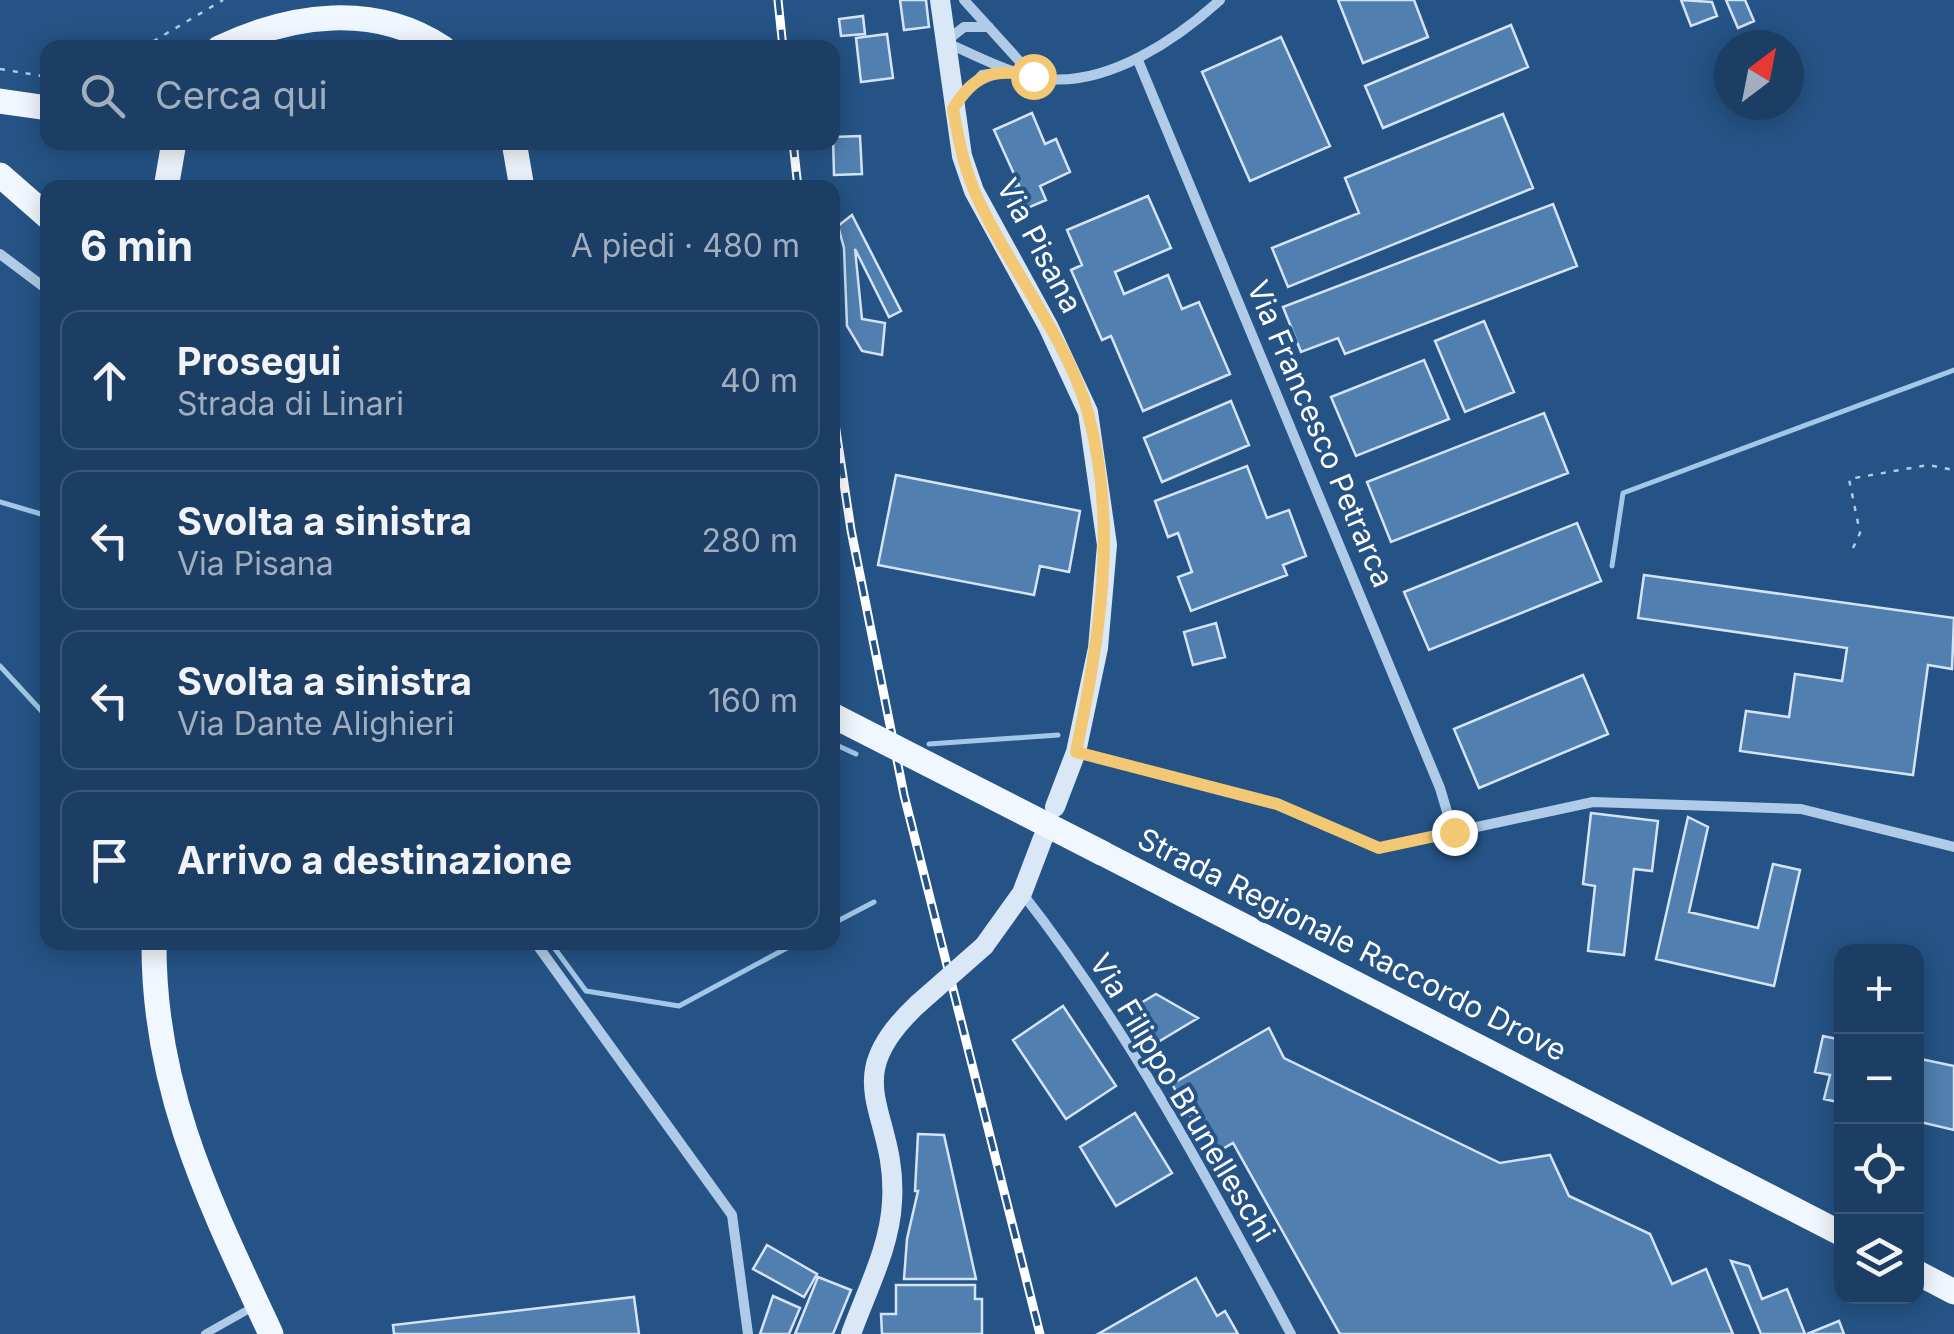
<!DOCTYPE html>
<html lang="it">
<meta charset="utf-8">
<style>
body{margin:0;font-family:Inter,sans-serif;background:#25456a;color:#f1f3f6}
.controls{position:absolute;right:30px;bottom:30px;display:grid;overflow:hidden;border-radius:20px;box-shadow:0 5px 25px #0003}
.controls button{width:90px;height:90px;display:grid;place-items:center;padding:0;border:0;border-bottom:2px solid #3a5778;background:#1c3e64;color:#f1f3f6;font:50px sans-serif}
.compass{position:absolute;left:1714px;top:30px;width:90px;height:90px;border-radius:50%;background:#1c3e64;box-shadow:0 5px 25px #0003;rotate:32deg}
.stop{position:absolute;width:30px;height:30px;margin:-22px;border:8px solid #f2c874;border-radius:50%;background:#fff}
.stop.end{background:#f2c874;border-color:#fff;box-shadow:0 2px 10px #0008}
.list{margin:0;padding:0;list-style:none}
h2{display:flex;justify-content:space-between;align-items:center;height:130px;margin:0;padding:0 40px;font-size:42px}
h2 small{font-size:32px;font-weight:400;color:#a0aebf}
.list li{display:grid;grid-template-columns:65px 1fr auto;gap:30px;align-items:center;box-sizing:border-box;height:140px;margin:0 20px 20px;padding:0 20px;border:2px solid #3a5778;border-radius:20px}
.list b{display:block;font-size:38px;white-space:nowrap}
.list p{margin:0;font-size:32px;white-space:nowrap;color:#a0aebf}
.list em{font-size:32px;font-style:normal;color:#a0aebf}
.icon{flex:none;width:55px;height:55px;fill:none;stroke:currentColor;stroke-width:2;stroke-linecap:round;stroke-linejoin:round}
.map{position:relative;flex:none;width:1954px;height:1334px;overflow:hidden}
.search{position:absolute;background:#1c3e64;box-shadow:0 5px 25px #0003;left:40px;top:40px;width:800px;height:110px;display:flex;align-items:center;gap:25px;box-sizing:border-box;padding:0 35px;border-radius:20px;color:#a0aebf;font-size:38px}
.panel{position:absolute;background:#1c3e64;box-shadow:0 5px 25px #0003;left:40px;top:180px;width:800px;height:770px;border-radius:20px}
.map>svg:first-child{display:block}
</style>
<div class="map">
<svg width="1954" height="1334" viewBox="0 0 1954 1334">
<rect width="100%" height="100%" fill="#255385"/>
<g fill="none" stroke-linecap="round" stroke-linejoin="round">
<path stroke="#a3c7e9" stroke-width="5" d="M0,502L48,516
M1612,566L1623,493L1954,370
M0,666L48,718
M832,743L856,754
M929,744L1058,735
M832,924L874,902
M550,942L586,991L679,1006L798,942"/>
</g>
<path fill="#517faf" stroke="#d3e4f6" stroke-width="2.5" d="M900,0H926L929,27L904,30Z
M1338,0H1414L1428,37L1363,63Z
M1681,0L1712,2L1717,16L1691,26Z
M1726,0H1745L1754,21L1738,28Z
M863,16L865,34L841,36L839,19Z
M1511,25L1528,67L1383,128L1365,86Z
M887,34L893,78L861,82L856,38Z
M1281,37L1330,146L1250,181L1202,72Z
M1032,113L1045,144L1056,139L1070,172L1040,186L1046,200L1016,213L1007,190L1019,185L994,130Z
M1503,114L1533,188L1288,287L1272,248L1359,213L1345,178Z
M860,136L862,174L834,175L833,137Z
M1148,196L1171,248L1115,272L1124,294L1168,275L1182,309L1199,302L1230,374L1143,411L1111,336L1102,340L1071,270L1082,265L1067,230Z
M1553,204L1577,266L1345,354L1338,338L1301,352L1283,307Z
M852,215L901,311L889,317L855,249L862,319L885,323L882,355L862,351L847,326L844,248L838,226Z
M1484,321L1514,392L1465,412L1435,341Z
M1424,360L1449,419L1356,456L1331,397Z
M1231,401L1249,445L1162,482L1144,438Z
M1544,413L1568,473L1391,542L1367,482Z
M1247,466L1267,518L1289,510L1306,556L1283,565L1287,575L1191,611L1178,577L1192,572L1178,533L1168,537L1155,501Z
M896,475L1080,511L1069,572L1040,566L1034,595L878,565Z
M1577,523L1601,581L1429,650L1404,592Z
M1644,575L1954,618L1952,669L1928,665L1913,775L1740,751L1746,711L1789,717L1795,674L1842,681L1847,648L1638,618Z
M1216,623L1225,657L1193,665L1184,632Z
M1583,675L1608,734L1479,788L1454,729Z
M1591,813L1658,821L1652,871L1634,869L1624,955L1588,951L1595,886L1583,884Z
M1688,817L1708,827L1689,912L1758,928L1773,864L1800,870L1774,986L1656,959Z
M1156,994L1198,1018L1153,1045L1131,1009Z
M1063,1006L1116,1086L1066,1119L1013,1040Z
M1269,1028L1284,1058L1500,1163L1550,1155L1569,1196L1650,1234L1672,1284L1706,1269L1733,1334H1340L1233,1143L1212,1155L1172,1084Z
M1823,1036L1842,1040V1103L1824,1099L1830,1075L1815,1072Z
M1916,1058L1954,1066V1130L1916,1121Z
M1135,1113L1172,1173L1116,1206L1080,1147Z
M918,1134L944,1135L976,1279H904L907,1239L918,1191H915Z
M767,1245L817,1274L804,1297L753,1269Z
M1731,1261L1749,1266L1762,1299L1787,1289L1805,1334H1761Z
M818,1277L851,1290L833,1334H795Z
M1196,1278L1217,1316L1225,1311L1238,1334H1098Z
M896,1285H975V1299H982V1334H882L881,1314H896Z
M773,1296L800,1308L789,1334H760Z
M634,1297L639,1334H394L393,1325Z
M1839,1321L1844,1334H1807Z"/>
<g fill="none" stroke-linecap="round" stroke-linejoin="round">
<path stroke="#afcbe8" stroke-width="2.5" stroke-dasharray="5 8" stroke-linecap="butt" d="M142,48L223,0
M0,69L48,77
M1853,548L1860,533L1849,479L1928,465L1954,470"/>
<path stroke="#afcbe8" stroke-width="8" d="M205,1334L253,1307"/>
<path stroke="#afcbe8" stroke-width="10" d="M964,0L1032,75
M989,27H964L945,42C977,56 1011,75 1047,79C1109,85 1176,40 1220,0
M1137,58L1440,788L1453,832
M956,104L982,75L1010,71
M0,254L48,290
M1076,752L1277,804L1379,848L1593,802L1801,809L1954,847
M1022,893C1128,1028 1210,1183 1291,1334
M535,942L732,1215L748,1334"/>
<path stroke="#d9e7f7" stroke-width="20" d="M940,0L962,156L974,191L1048,326L1088,412L1107,545L1098,648L1076,752L1055,807
M984,946L1022,893L1043,838
M851,1334C866,1292 890,1247 892,1202C898,1110 833,1083 918,1004"/>
<path stroke="#f1f7fe" stroke-width="25" d="M219,48C291,14 374,2 443,48
M0,101L48,108
M514,142L522,188
M0,175L48,217
M166,188L174,142
M1102,853L1842,1234
M154,942C153,1090 210,1203 271,1334
M1916,1272L1954,1292"/>
<defs>
<path id="rail" d="M778,0L783,48
M793,142L798,188
M832,404L851,530L904,795L1040,1334"/>
</defs>
<use href="#rail" stroke="#fff" stroke-width="9"/>
<use href="#rail" stroke="#255385" stroke-width="5" stroke-dasharray="15" stroke-linecap="butt"/>
<path stroke="#d9e7f7" stroke-width="20" d="M918,1004L984,946"/>
<path stroke="#f1f7fe" stroke-width="25" d="M832,715L1102,853"/>
</g>
<g fill="none" stroke-linecap="round" stroke-linejoin="round">
<path stroke="#f2c874" stroke-width="12" d="M1033,76C995,67 973,75 953,109C958,136 963,164 974,190C1004,261 1068,339 1088,413C1119,527 1099,640 1076,752L1277,804L1379,848L1454,832"/>
</g>
<g text-anchor="middle" stroke-width="8" stroke-linejoin="round" paint-order="stroke">
<g font-size="30" fill="#fff" stroke="#255385">
<text transform="translate(1039 246) rotate(62)" y="10">Via Pisana</text>
<text transform="translate(1320 434) rotate(67)" y="10">Via Francesco Petrarca</text>
<text transform="translate(1352 945) rotate(27)" y="10">Strada Regionale Raccordo Drove</text>
<text transform="translate(1182 1098) rotate(59)" y="10">Via Filippo Brunelleschi</text>
</g>
</g>
</svg>
<div class="controls">
<button>+</button>
<button>−</button>
<button><svg class="icon" aria-label="locate" viewBox="0 0 24 24"><circle cx="12" cy="12" r="6"/><path d="M12 2v4M12 18v4M2 12h4M18 12h4"/></svg></button>
<button><svg class="icon" aria-label="layers" viewBox="0 0 24 24"><path d="M12 4l9 5-9 5-9-5zM3 14l9 5 9-5"/></svg></button>
</div>
<svg class="compass" viewBox="-18 -18 36 36"><path d="M0-13l5 13h-10z" fill="#e53935"/><path d="M0 13l5-13h-10z" fill="#a0aebf"/></svg>
<div class="stop" style="left:1033px;top:76px"></div>
<div class="stop end" style="left:1454px;top:832px"></div>
<div class="search"><svg class="icon" aria-label="search" viewBox="0 0 24 24"><circle cx="10" cy="10" r="6"/><path d="M15 15l6 6"/></svg>Cerca qui</div>
<section class="panel">
<h2>6 min<small>A piedi · 480 m</small></h2>
<ul class="list">
<li><svg class="icon" aria-label="ahead" viewBox="0 0 24 24"><path d="M12 20V5M6 11l6-6 6 6"/></svg><div><b>Prosegui</b><p>Strada di Linari</p></div><em>40 m</em></li>
<li><svg class="icon" aria-label="left" viewBox="0 0 24 24"><path d="M17 20v-9H6M10 6l-5 5 5 5"/></svg><div><b>Svolta a sinistra</b><p>Via Pisana</p></div><em>280 m</em></li>
<li><svg class="icon" aria-label="left" viewBox="0 0 24 24"><path d="M17 20v-9H6M10 6l-5 5 5 5"/></svg><div><b>Svolta a sinistra</b><p>Via Dante Alighieri</p></div><em>160 m</em></li>
<li><svg class="icon" aria-label="arrive" viewBox="0 0 24 24"><path d="M6 21V4h12l-3 4 3 4H6"/></svg><div><b>Arrivo a destinazione</b></div></li>
</ul>
</section>
</div>
